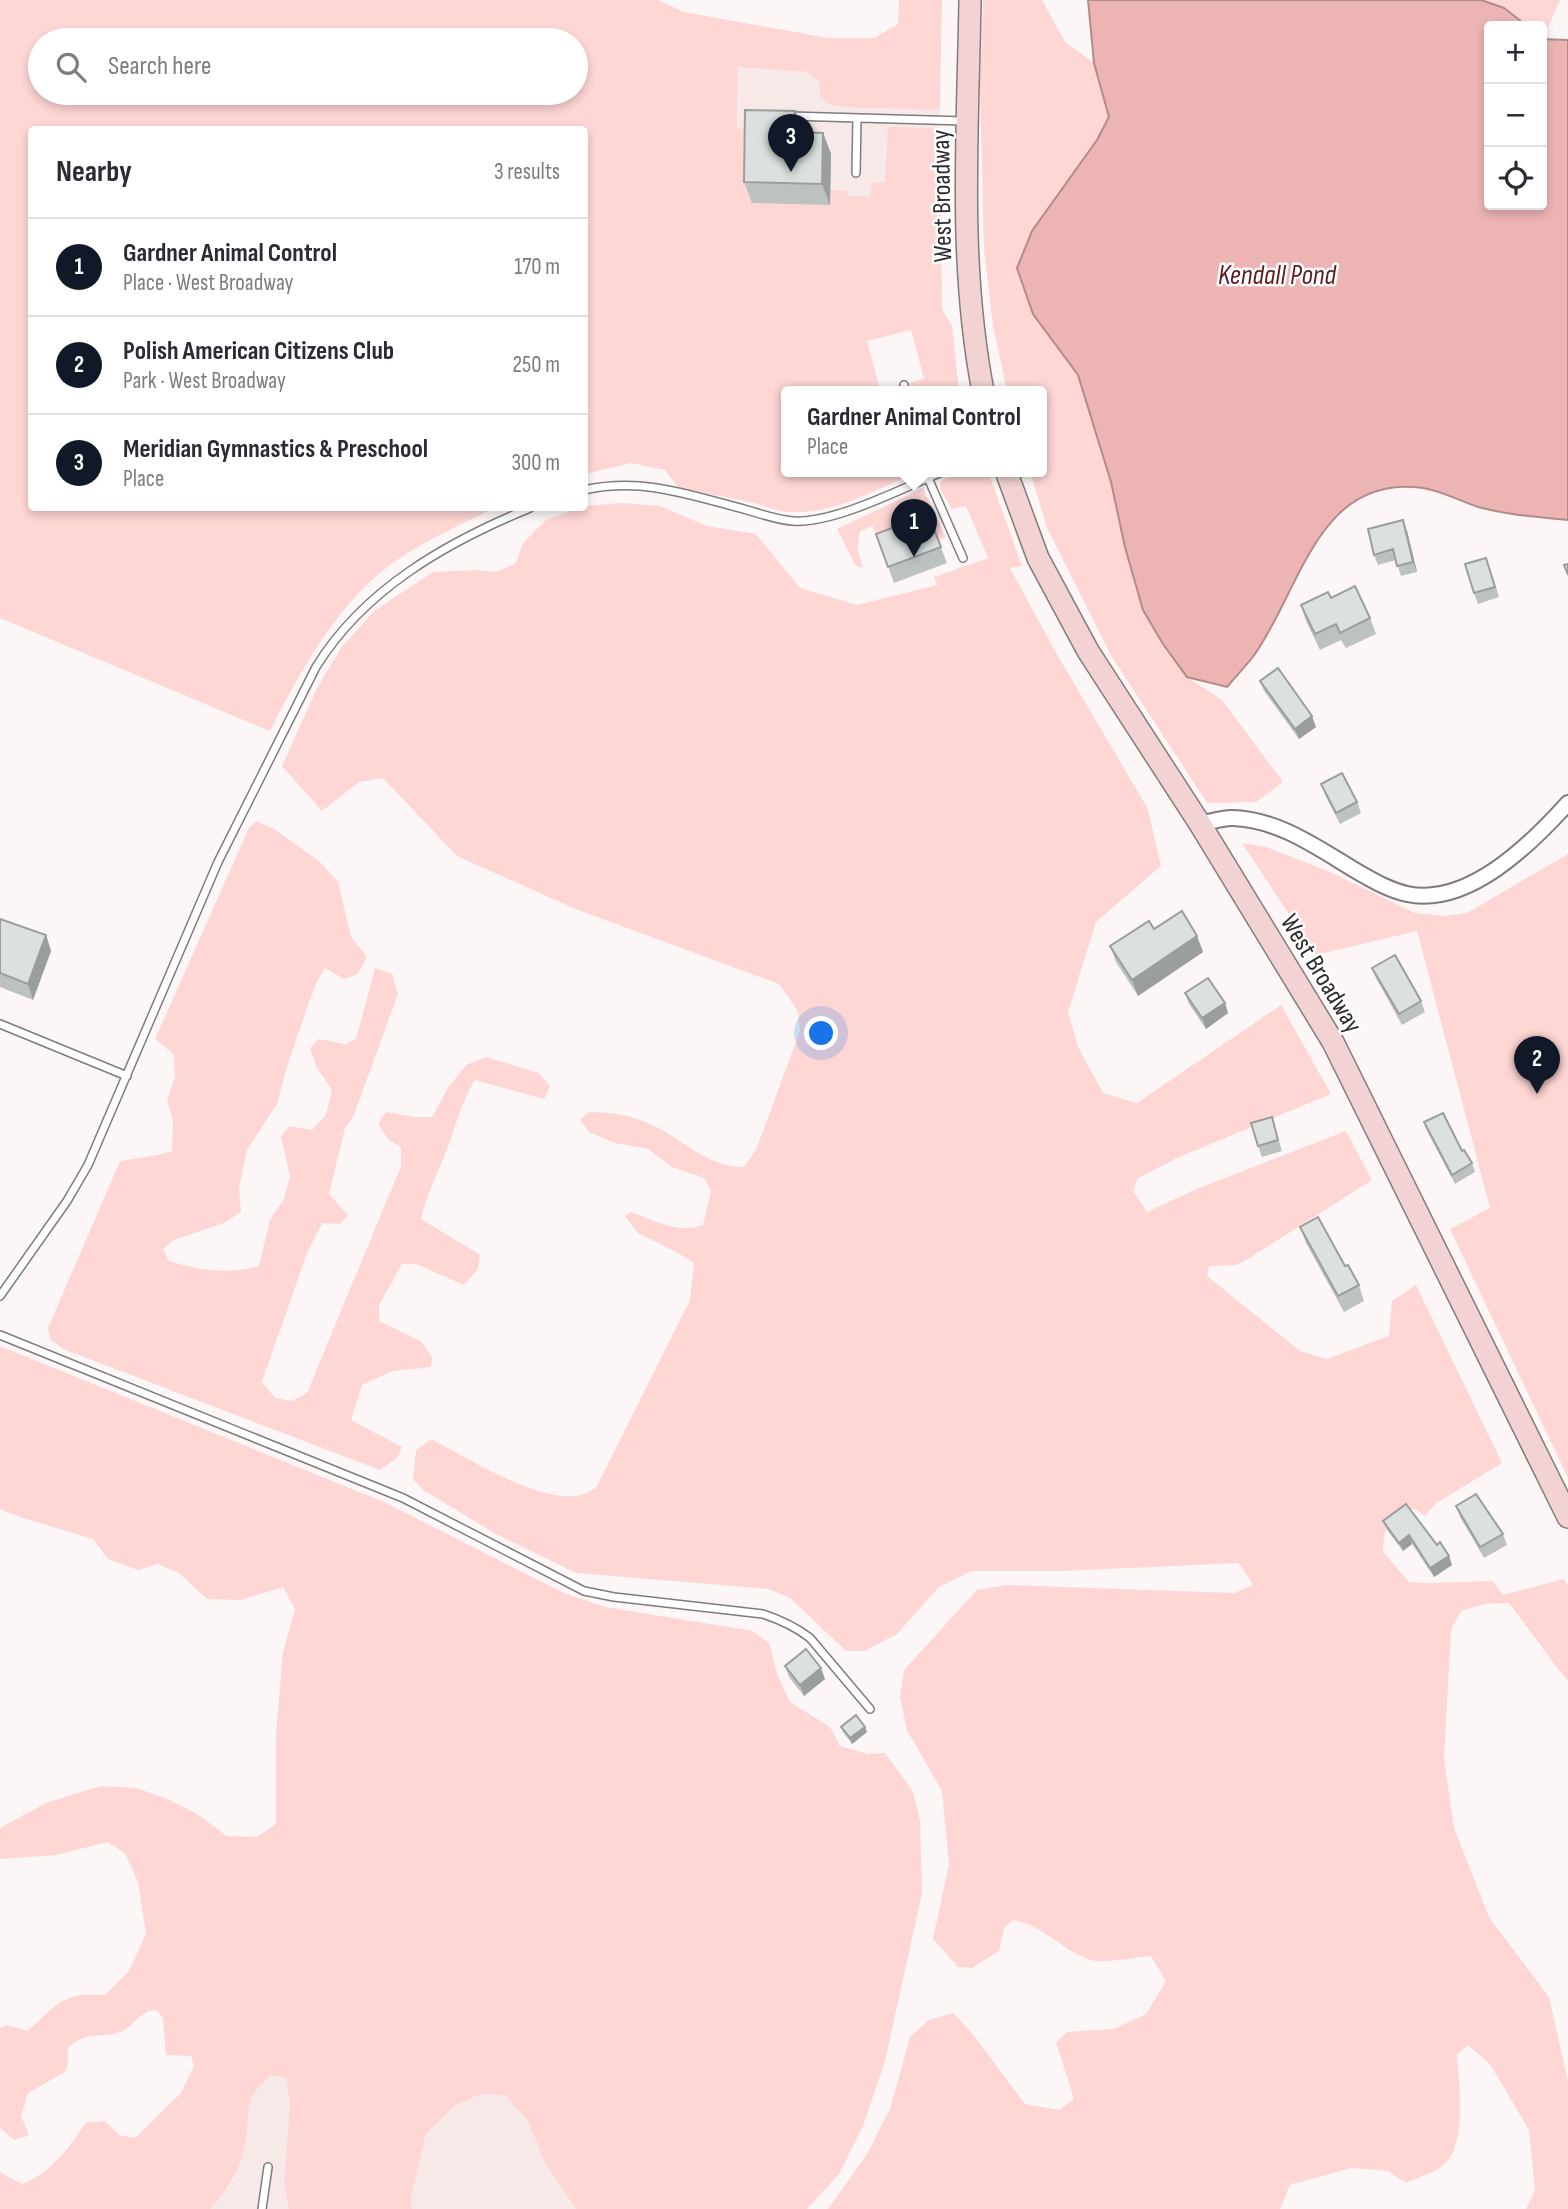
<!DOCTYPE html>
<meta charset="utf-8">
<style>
body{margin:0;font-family:"Sofia Sans Condensed",sans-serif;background:#f2f2f3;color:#2b2b33}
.controls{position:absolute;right:21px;top:21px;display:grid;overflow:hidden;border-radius:7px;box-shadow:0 4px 10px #0003}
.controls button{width:63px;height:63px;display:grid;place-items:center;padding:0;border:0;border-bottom:2px solid #e1e1e2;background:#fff;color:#2b2b33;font:35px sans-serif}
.you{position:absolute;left:822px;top:1034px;width:24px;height:24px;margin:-18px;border:5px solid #fff;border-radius:50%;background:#1a73e8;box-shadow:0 0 0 10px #1a73e833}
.badge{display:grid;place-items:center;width:46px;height:46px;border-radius:50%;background:#111827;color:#fff;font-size:23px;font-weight:700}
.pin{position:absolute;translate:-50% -58px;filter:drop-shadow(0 2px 4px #0008)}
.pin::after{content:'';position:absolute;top:37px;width:24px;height:21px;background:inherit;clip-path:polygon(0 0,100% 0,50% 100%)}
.popup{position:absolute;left:781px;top:386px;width:266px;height:91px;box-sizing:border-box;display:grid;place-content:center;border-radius:7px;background:#fff;filter:drop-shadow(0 2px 5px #0005);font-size:23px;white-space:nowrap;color:#7c7c81}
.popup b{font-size:26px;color:#2b2b33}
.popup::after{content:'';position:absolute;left:50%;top:100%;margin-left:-14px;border:14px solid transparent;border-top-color:#fff}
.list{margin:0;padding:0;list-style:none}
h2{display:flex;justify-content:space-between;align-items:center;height:91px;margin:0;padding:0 28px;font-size:30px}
h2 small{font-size:23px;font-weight:400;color:#7c7c81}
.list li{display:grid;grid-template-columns:46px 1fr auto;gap:21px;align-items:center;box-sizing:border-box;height:98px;padding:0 28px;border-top:2px solid #e1e1e2}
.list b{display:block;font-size:26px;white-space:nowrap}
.list p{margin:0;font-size:23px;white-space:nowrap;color:#7c7c81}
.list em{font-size:23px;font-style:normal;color:#7c7c81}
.icon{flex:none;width:38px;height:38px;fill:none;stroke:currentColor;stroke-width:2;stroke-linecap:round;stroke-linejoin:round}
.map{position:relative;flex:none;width:1568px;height:2209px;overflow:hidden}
.search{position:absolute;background:#fff;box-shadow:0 4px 10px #0003;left:28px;top:28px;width:560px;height:77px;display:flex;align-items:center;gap:18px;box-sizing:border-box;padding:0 24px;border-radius:38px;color:#7c7c81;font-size:26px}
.panel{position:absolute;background:#fff;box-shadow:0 4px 10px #0003;left:28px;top:126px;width:560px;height:385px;border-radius:7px}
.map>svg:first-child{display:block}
</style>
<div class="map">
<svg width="1568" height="2209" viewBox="0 0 1568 2209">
<rect width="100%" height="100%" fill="#fcf7f6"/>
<path fill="#f8e9e9" d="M738,67L807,72L940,68V218L736,219Z
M271,2075L286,2078L290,2102L284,2182L289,2209H210L232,2183L244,2150L249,2104L257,2086Z
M482,2094L505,2095L528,2121L544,2161L576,2209H412L411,2197L426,2134L455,2105Z"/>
<path fill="#fed6d4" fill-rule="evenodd" d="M0,0H658L684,12L828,38H874L898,24L899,0H942L940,107L937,110L842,107L829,104L821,97L819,81L807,72L738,67L737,128L753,131L830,190L848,191V196L870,197L872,183L885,182L888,127L940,128L942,309L952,326L959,391H909V383L924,379L911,330L867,341L880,390L900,385V391H786V471H909L904,478C868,494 831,514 790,512C777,512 766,506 753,503C728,497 703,493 678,488L665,470L631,463L585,474L584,130H32V508H494C456,527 414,545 381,572C333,612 298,675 270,731L0,618ZM40,40H576V93H40Z
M983,0H1042L1065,42L1094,63L1109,117L1097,140L1033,314L1078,375L1111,482L1125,547L1143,610L1163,644L1187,677L1222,700L1283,782L1256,802L1207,803L1112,657L1047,528L1030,471H1042V391H1007L993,326L984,249L980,86Z
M1481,0H1560L1543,39L1542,26H1527L1504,8Z
M955,471H986L990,477L1022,566L1010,568L1055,651L1148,809L1161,866L1096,922L1068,1012L1078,1047L1103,1093L1137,1103L1281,1005L1331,1094L1177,1158L1138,1178L1133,1191L1147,1212L1199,1188L1346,1131L1372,1180L1251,1257L1237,1265L1209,1266L1207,1276L1300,1351L1327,1359L1389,1336L1392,1301L1416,1285L1502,1463L1435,1504L1425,1516L1415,1509C1388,1513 1384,1527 1383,1552L1409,1582L1427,1583L1493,1581L1503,1595L1564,1579L1568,1586V1682L1509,1603L1486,1604L1462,1610L1451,1629L1444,1759L1454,1828L1489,1917L1549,1997L1568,2081V2209H1526L1535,2191L1529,2130L1490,2064L1468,2045L1457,2055C1459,2082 1468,2150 1441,2167C1431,2174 1417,2178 1406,2183L1388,2171L1351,2168L1290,2185L1280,2209H828L867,2154L890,2109L910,2037L929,2020L953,2013L972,2033L1025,2104L1059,2110L1074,2099L1056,2042L1067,2032L1113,2029L1146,2014L1166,1981L1151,1956C1136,1957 1104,1964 1091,1960C1062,1951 1042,1924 1013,1920L1004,1928L999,1951L972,1968L958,1967L933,1939L949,1864L942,1791L907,1730L900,1697L904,1670L977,1590L1006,1585L1234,1593L1253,1585L1239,1563L1062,1571H971L939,1587L897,1634L865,1651H846L790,1598L769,1589L576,1573L494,1533L422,1489L413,1479L416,1450L431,1439C468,1458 535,1501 576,1496C582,1496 590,1491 596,1488L690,1300L694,1263L678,1253L638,1233L625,1216L631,1212C655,1221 678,1234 703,1225L711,1191L704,1178L672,1167L648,1149L615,1143L589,1132L580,1120L589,1112C614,1112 630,1115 652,1125C685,1140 706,1167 744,1167L756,1150L800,1031L798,1011L779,984L573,908L457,856L383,778L359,782L322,811L282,766L317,688L341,648L374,611L433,572L479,570L495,572L515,564L524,542L546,520L585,506L623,503L660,506L707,526L756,534L800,588L857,605L937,585L934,577L988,558L966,506L952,509L940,489L941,482Z
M923,488L946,538L881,550L873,526L860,531L857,548L863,568L855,565L837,529Z
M256,821L274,829L320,862L338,882L351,937L367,957L358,974L344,979L325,968L316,983L289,1060L277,1104L247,1150L239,1188L241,1212L224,1223L174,1240L163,1249L169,1261C198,1270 229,1275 259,1266L270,1220L284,1199L290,1176L281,1137L289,1126L312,1130L326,1115L332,1090L317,1068L310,1049L318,1039L345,1044L356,1039L375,968L392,974L398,994L354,1115L345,1128L329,1194L348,1215L340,1224L322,1223L307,1253L262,1382L275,1398L292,1401L307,1393L401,1166V1147L389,1140L378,1124L386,1112L415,1117H432L448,1088L466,1065L486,1057L539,1073L550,1086L544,1099L475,1080C461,1102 455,1128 446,1152C437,1175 426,1195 421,1219L480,1255L478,1269L464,1285L416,1264H402L379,1305V1321L422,1342L433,1359L430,1367L392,1371L362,1385L351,1420L402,1447L397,1458L380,1470L63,1349L50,1339L48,1328L120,1161L157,1155L172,1151L173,1120L167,1101L175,1077L174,1054L155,1039L249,828Z
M1242,843L1266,847L1330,872L1415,913L1444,916L1467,913L1568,854V1478L1450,1229L1490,1208L1417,931L1316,955Z
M0,1346L384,1502L564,1593L605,1607L753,1631L769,1643L777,1674L790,1702L830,1727L840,1746L868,1754L885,1753L913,1791L920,1821L922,1893L885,2061L863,2126L839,2174L807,2209H576L544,2161L528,2121L505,2095L482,2094L455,2105L426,2134L411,2197L412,2209H289L284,2182L290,2102L286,2078L271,2075C238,2101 253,2120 243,2153C235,2179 228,2189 210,2209H0V2172L22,2184C49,2174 70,2148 85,2123L105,2121L119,2135L135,2138L181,2093L194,2066L191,2056L166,2055L163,2018L157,2010C137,2010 135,2028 120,2032C98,2039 88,2030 68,2048V2063L65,2072L28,2093L21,2116L29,2135L14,2140L0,2128V2028L6,2025L28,2031C57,2004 63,1992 105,1995L129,1971L146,1934L138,1882L125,1853L107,1842L57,1855L0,1859V1828L46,1803L101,1786L136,1788L165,1798L197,1814L227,1836L257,1837L276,1824V1734L283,1652L295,1609L283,1587L241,1600L207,1599L179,1573L158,1564L138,1570L108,1559L93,1539L20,1517L0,1509Z"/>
<path fill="#ecb4b3" stroke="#b28b8a" stroke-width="2" d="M1088,0H1481L1504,8L1527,26H1489V205H1542V39L1568,40V520C1537,517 1508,515 1478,507C1460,501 1442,491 1423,488C1319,473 1301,588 1255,654C1247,665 1236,676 1227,687L1187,677L1163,644L1143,610L1125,547L1111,482L1078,375L1033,314L1017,268L1032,231L1097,140L1109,117L1094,63Z"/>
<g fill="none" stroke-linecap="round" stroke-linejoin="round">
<defs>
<path id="lane" d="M790,116L964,121
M856,173L857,118
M904,385V391
M925,471L963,558
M584,490C643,477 690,495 747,510C761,514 778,520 793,521C834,524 905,487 944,471
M0,1024L127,1076
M0,1296L67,1201L88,1165L218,862L316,667C364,589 447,542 530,508
M0,1335L403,1498L584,1591L614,1597L763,1614C781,1620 796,1627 810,1638L870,1709
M262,2209L268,2167"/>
<path id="street" d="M1200,824C1210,822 1221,818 1232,818C1279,819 1319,849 1358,872C1374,881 1389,890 1407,894C1468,907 1531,844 1568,803"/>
<path id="secondary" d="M970,0C968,130 958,263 983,391
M1006,471L1038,558L1088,651L1200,824L1333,1042L1568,1517"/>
</defs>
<use href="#lane" stroke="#807c7b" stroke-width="10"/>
<use href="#street" stroke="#807c7b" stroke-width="18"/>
<use href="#secondary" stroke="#807c7b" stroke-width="24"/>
<use href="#lane" stroke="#fff" stroke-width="7"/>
<use href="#street" stroke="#fff" stroke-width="14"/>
<use href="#secondary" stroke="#f2d2d3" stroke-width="21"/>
</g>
<path fill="#bdc2c1" d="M803,133H823L831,154L830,205L752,203L744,182Z
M928,514L947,563L894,583L876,534Z
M1407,531L1417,572L1401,576L1396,560L1378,565L1374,555Z
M1490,568L1499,597L1478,604L1474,593Z
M1331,598L1370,618L1376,634L1346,648L1341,640L1320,650L1306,621L1301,605Z
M1260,681L1316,727L1299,739L1264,691Z
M1321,784L1357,802L1361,813L1340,824L1325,795Z
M0,919L46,935L51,951L33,1000L0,987Z
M1154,929L1197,936L1203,952L1138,996L1116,962L1110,946Z
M1372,968L1421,1001L1425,1012L1402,1025L1376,978Z
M1185,993L1225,1003L1228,1013L1206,1029L1189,1004Z
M1424,1122L1462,1151L1472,1163L1475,1172L1455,1184L1427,1131Z
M1275,1128L1282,1151L1262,1157L1258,1146Z
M1300,1227L1345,1266L1359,1285L1364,1301L1344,1312L1306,1243Z
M1456,1506L1503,1534L1507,1545L1484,1558L1460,1517Z
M1383,1521L1437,1545L1449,1556L1452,1565L1434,1577L1412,1544L1403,1551L1387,1530Z
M785,1666L825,1679L804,1696L789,1677Z
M841,1727H865L867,1732L852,1744L843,1732Z"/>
<path fill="#9a9e9d" d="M795,111L803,132L802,154L795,132Z
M823,133L831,154L830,205L822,184Z
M1403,520L1407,531L1417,572L1413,562Z
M1312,716L1316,727L1299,739L1295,729Z
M46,935L51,951L33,1000L28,984Z
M1197,936L1203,952L1138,996L1132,980Z
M1225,1003L1228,1013L1206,1029L1202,1018Z
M1409,1535L1412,1544L1403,1551L1399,1543Z
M1449,1556L1452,1565L1434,1577L1430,1568Z
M821,1668L825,1679L804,1696L800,1685Z
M865,1727L867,1732L852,1744L850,1738Z"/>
<path fill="#dce1e0" stroke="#9a9e9d" stroke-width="2" d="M745,110L795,111V132L823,133L822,184L744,182Z
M928,514L941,547L888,567L876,534Z
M1403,520L1413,562L1397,566L1393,549L1374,555L1368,529Z
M1486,558L1495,587L1474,593L1465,564Z
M1568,564V575L1564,565Z
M1355,586L1370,618L1340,633L1336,624L1315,634L1301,605L1328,592L1331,598Z
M1278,668L1312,716L1295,729L1260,681Z
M1342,773L1357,802L1336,813L1321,784Z
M1182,911L1197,936L1132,980L1110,946L1149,921L1154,929Z
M0,919L46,935L28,984L0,973Z
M1395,955L1421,1001L1399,1014L1372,968Z
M1208,978L1225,1003L1202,1018L1185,993Z
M1443,1113L1462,1151L1464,1150L1472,1163L1452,1175L1424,1122Z
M1272,1117L1278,1140L1258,1146L1251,1123Z
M1318,1217L1345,1266L1348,1265L1359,1285L1338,1296L1300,1227Z
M1476,1494L1503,1534L1480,1547L1456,1506Z
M1406,1504L1437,1545L1440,1542L1449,1556L1430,1568L1409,1535L1399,1543L1383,1521Z
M806,1649L821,1668L800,1685L785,1666Z
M856,1715L865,1727L850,1738L841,1727Z"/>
<g text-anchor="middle" stroke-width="5" stroke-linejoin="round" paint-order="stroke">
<g font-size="26" fill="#2c2a2a" stroke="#fff">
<text transform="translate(941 196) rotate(-91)" y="9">West Broadway</text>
<text transform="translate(1322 973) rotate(59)" y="9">West Broadway</text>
</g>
<g font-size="28" font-style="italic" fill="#5e1d21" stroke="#fff">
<text x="1277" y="284">Kendall Pond</text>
</g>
</g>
</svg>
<div class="controls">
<button>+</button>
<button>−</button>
<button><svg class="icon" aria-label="locate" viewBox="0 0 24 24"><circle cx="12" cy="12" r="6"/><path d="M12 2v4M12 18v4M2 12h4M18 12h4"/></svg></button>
</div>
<div class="you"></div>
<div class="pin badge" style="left:914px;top:557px">1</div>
<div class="popup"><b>Gardner Animal Control</b>Place</div>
<div class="pin badge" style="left:1537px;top:1094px">2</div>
<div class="pin badge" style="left:791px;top:172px">3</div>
<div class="search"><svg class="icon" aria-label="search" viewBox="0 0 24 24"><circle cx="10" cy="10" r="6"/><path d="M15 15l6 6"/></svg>Search here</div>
<section class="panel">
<h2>Nearby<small>3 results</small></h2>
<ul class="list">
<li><span class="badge">1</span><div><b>Gardner Animal Control</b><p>Place · West Broadway</p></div><em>170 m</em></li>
<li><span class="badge">2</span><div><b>Polish American Citizens Club</b><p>Park · West Broadway</p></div><em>250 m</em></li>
<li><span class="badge">3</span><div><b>Meridian Gymnastics &amp; Preschool</b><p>Place</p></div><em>300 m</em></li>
</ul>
</section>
</div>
